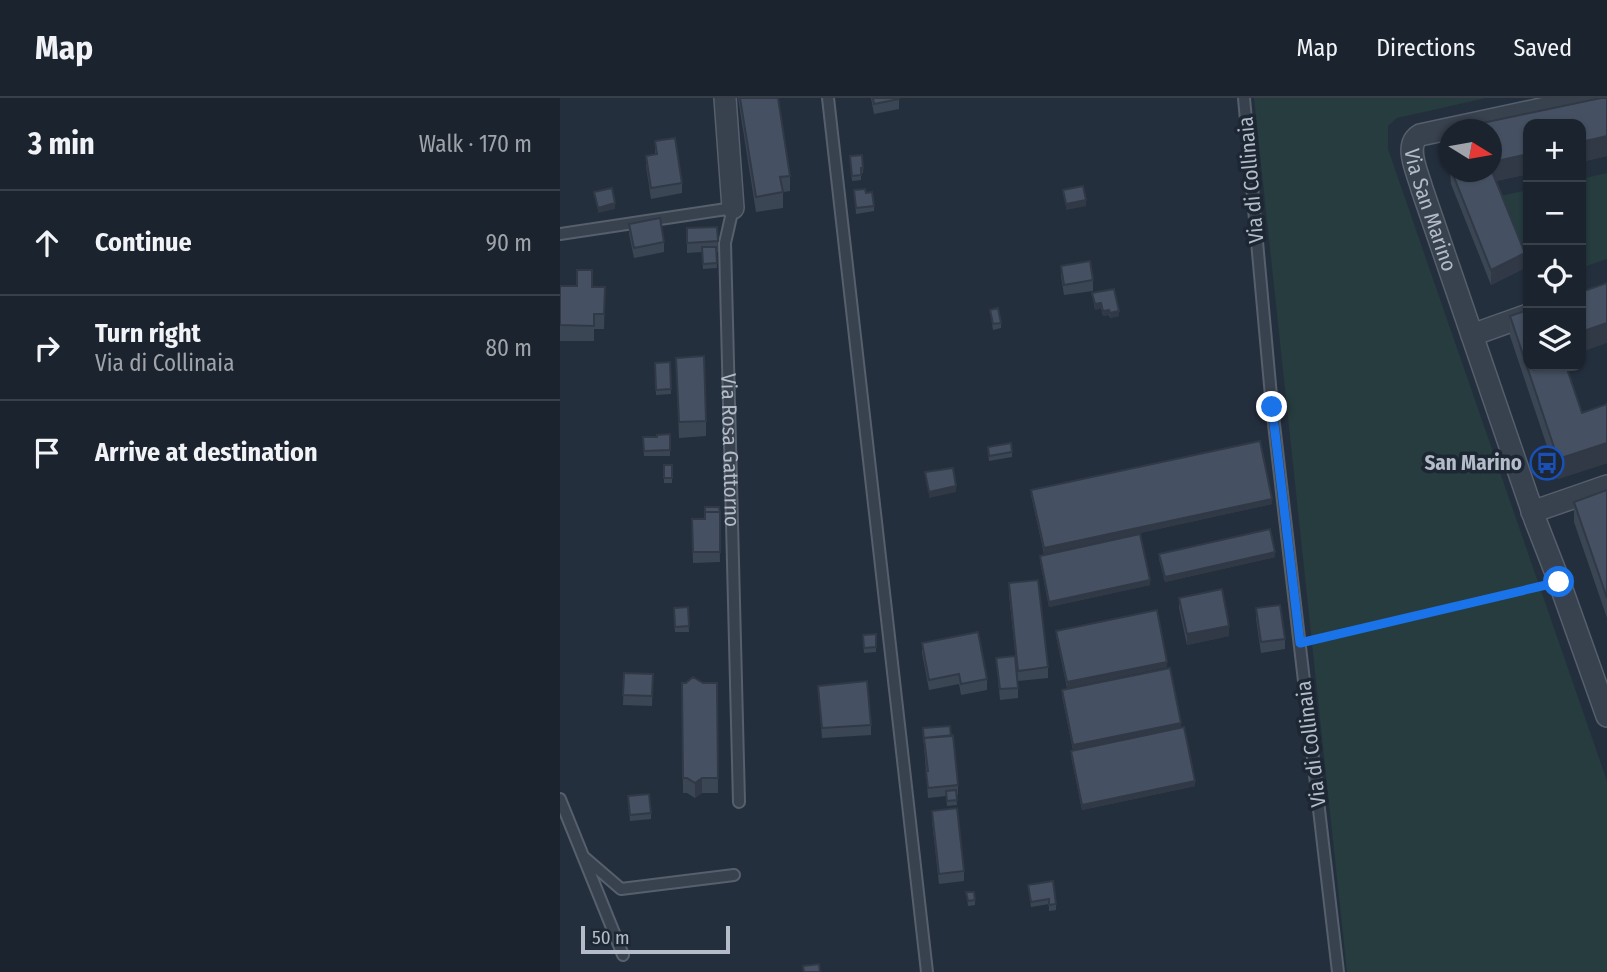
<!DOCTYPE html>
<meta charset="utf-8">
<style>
body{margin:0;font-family:"Fira Sans Condensed",sans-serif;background:#282f3a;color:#f1f3f6}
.controls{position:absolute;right:21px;top:21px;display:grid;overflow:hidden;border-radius:14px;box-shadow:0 2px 5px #0004}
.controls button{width:63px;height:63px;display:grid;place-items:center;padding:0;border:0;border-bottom:2px solid #39404a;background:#1b232e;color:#f1f3f6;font:35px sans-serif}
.compass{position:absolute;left:879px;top:21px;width:63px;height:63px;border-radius:50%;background:#1b232e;box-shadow:0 2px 5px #0004;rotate:101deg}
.scale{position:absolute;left:21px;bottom:18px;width:149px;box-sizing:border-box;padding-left:7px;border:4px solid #b4bcc9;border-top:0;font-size:19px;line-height:24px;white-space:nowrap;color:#b4bcc9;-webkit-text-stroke:5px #1d2633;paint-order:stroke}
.stop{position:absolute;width:21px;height:21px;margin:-16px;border:5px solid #1a73e8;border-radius:50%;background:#fff}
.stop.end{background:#1a73e8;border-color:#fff;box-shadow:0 2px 7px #0008}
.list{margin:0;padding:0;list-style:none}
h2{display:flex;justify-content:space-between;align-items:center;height:91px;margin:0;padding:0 28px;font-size:30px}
h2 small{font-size:23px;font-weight:400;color:#a0a4aa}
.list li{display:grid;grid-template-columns:46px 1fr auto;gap:21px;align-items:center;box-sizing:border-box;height:105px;padding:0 28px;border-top:2px solid #39404a}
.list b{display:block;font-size:26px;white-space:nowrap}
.list p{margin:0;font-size:23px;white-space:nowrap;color:#a0a4aa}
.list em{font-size:23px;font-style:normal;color:#a0a4aa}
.icon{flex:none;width:38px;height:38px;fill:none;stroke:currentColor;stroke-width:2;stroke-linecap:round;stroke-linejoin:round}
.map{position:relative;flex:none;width:1047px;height:874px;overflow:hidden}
header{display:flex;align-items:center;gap:42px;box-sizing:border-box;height:98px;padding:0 35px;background:#1b232e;border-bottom:2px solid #39404a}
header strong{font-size:33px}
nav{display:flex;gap:38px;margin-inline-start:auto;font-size:24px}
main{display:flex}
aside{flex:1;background:#1b232e}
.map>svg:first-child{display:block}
</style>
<header>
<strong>Map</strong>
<nav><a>Map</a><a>Directions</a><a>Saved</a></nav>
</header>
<main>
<aside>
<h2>3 min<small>Walk · 170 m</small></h2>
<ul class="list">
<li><svg class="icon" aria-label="ahead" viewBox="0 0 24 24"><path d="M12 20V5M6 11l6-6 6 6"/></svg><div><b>Continue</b></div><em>90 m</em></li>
<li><svg class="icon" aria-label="right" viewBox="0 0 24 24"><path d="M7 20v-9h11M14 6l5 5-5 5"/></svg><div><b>Turn right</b><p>Via di Collinaia</p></div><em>80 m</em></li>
<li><svg class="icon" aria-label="arrive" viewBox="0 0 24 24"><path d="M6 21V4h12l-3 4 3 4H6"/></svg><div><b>Arrive at destination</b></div></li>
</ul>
</aside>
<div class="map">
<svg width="1047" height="874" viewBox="0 0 1047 874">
<rect width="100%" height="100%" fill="#242f3e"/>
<path fill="#263c3f" d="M694,0H926L837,20L828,28V51L1047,683V874H787Z
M1047,75V161L1021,170V81Z
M968,92V173L940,98Z"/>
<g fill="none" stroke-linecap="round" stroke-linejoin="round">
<defs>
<g id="lane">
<path d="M268,0L367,874"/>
<path d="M684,0L712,309L778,874"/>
<path id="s1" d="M0,136L173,110L165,145L179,704"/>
<path d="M0,701L63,857"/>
<path d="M25,760L61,791L174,777"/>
</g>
<g id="street">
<path d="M165,0L173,110"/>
<path id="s2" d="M1033,0L860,37C843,47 858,75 862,91L976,424L999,483L1047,618"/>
<path d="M912,237L968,217"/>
<path d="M972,414L1047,388"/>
</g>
</defs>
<use href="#lane" stroke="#565f6c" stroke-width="14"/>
<use href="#street" stroke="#565f6c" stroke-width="24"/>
<path stroke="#44595c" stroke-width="3.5" stroke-dasharray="5 5" stroke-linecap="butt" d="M752,542L980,489"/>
<use href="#lane" stroke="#38414e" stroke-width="10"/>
<use href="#street" stroke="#38414e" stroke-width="21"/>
</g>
<path fill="#3b4654" d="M178,0H218L230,78V93L223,94V110L196,114Z
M311,0H339V11L314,16Z
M1041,0H1047V58L1021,64V26H968V76L936,83L965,155V170L931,187L891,86L890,74H932V32H913V27Z
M95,43L122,85V95L91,101L86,68V58L95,56Z
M302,57L303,75H301V82L292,83L290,58Z
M294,92L306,95L314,108V113L296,116Z
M69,126L104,144V154L74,160L69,136Z
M157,129L158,154H156L157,170L143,171L142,154L127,155V130Z
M501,168L533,182V193L504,197L501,178Z
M0,188L45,189L44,231H34V243H0Z
M532,195L559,218L550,220L549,217L543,218L541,210L535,212Z
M430,212L441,225V230L433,232Z
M950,218L1022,315L1047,306V365L998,381L950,238Z
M116,260L146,323V338L119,340Z
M110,264L111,296L96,297L95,265Z
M110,336V358H84L83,339H97Z
M428,349L452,354V359L429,363Z
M104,367H112V385H104Z
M471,392L712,406L484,456L471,397Z
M1047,392V520L1014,424V404Z
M159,409L160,464L133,465L132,421H145Z
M599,456L715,459L605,484L599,461Z
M480,458L590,487L489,509L480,463Z
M449,485L488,569V580L458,583L449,496Z
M619,500L669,538L627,547L619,510Z
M128,509L129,534H115L114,510Z
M696,510L725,541V551L701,555L696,521Z
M496,533L607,569L507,590L496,538Z
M316,536V554L304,555L303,537Z
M362,545L427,581V592L401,597L399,586L369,592L362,555Z
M436,560L458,590V600L440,602Z
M64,575L93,576L92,608L63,607Z
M122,585H157L158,695H142L135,700L127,695H123Z
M258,588L311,627V637L262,640Z
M502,592L621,630L635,688L522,712L511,658V653L513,652L502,598Z
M363,635L398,687V697H396L397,707L387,708L386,698L368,700Z
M68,698L91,715V721L70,723Z
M372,713L404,773V783L379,786L372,723Z
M468,787L496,806V812L489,813V806L471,809Z
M406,794L415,802V807L408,808Z"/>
<path fill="#303945" d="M1047,38V58L1021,64V44Z
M968,56V76L925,85V74H932V64Z
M526,102V108L506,112V106Z
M55,105V111L38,115V110Z
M965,155V170L931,187V172Z
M541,205V210L535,212V206Z
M549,212V217L543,218V213Z
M559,213V218L550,220V215Z
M1047,225V245L1021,254V234Z
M1047,345V365L998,381V361Z
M396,388V394L369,400V394Z
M712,401V406L484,456V450Z
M715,454V459L605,484V479Z
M590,482V487L489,509V504Z
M669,528V538L627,547V536Z
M607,564V569L507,590V584Z
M621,625V630L513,652V647Z
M142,680V695L135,700V685Z
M635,683V688L522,712V707Z"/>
<path fill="#455162" stroke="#303945" stroke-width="2" d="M180,0H218L230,78L220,79L223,94L196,99Z
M313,0H339V1L314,6Z
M1041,0H1047V38L1021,44V26H968V56L932,64V32H914L913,27Z
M115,40L122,85L91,90L86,58L97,56L95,43Z
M302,57L303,70H301V77L292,78L290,58Z
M892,74H930L933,76L965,155L931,172Z
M523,88L526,102L506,106L503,92Z
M52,90L55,105L38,110L34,94Z
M305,91L306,95L312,94L314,108L296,110L294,92Z
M100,120L104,144L74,150L69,126Z
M157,129L158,143L127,145V130Z
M142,149H156L157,165L143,166Z
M530,163L533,182L504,187L501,168Z
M17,172H32V189H45L44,216H34V228L0,227V188H17Z
M1047,185V225L1021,234V194Z
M554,191L559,213L550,215L549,212L543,213L541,205L535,206L532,195Z
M438,210L441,225L433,226L430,212Z
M968,212V268H1006L1022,315L1047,306V345L998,361L950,218Z
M144,258L146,323L119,324L116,260Z
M110,264L111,291L96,292L95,265Z
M110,336V352L84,353L83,339H97V337Z
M700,343L712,401L484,450L471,392Z
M451,345L452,354L429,358L428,349Z
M104,367H112V380H104Z
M393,370L396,388L369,394L365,374Z
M1047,392V500L1014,404Z
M145,409H159L160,414H145V419Z
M145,414H160V454H133L132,421H145Z
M710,431L715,454L605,479L599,456Z
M580,436L590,482L489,504L480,458Z
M478,482L488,569L458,573L449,485Z
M662,491L669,528L627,536L619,500Z
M720,507L725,541L701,544L696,510Z
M128,509L129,528L115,529L114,510Z
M597,512L607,564L507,584L496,533Z
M418,534L427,581L401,586L399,576L369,582L362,545Z
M316,536V549L304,550L303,537Z
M455,558L458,590L440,591L436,560Z
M610,570L621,625L513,647L502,592Z
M64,575L93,576L92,598L63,597Z
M133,579L143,585H157L158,680H142L135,685L127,680H123L122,585H126Z
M307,583L311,627L262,630L258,588Z
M390,628L391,638L364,640V645L363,630Z
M624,629L635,683L522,707L511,653Z
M393,637L398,687L368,690L366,673H368L364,640Z
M396,692L397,702L387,703L386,693Z
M89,696L91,715L70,717L68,698Z
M397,710L404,773L379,776L372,713Z
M493,783L496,806L489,807V801L471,804L468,787Z
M406,794H414L415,802L408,803Z
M259,866L260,874H244L243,868Z"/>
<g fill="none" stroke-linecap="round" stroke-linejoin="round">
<path stroke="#1a73e8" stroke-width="9" d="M712,309L740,545L999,484"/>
</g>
<defs>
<symbol id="bus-ring" viewBox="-11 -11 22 22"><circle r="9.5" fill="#1d2633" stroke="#1a4fb4" stroke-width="1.5"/><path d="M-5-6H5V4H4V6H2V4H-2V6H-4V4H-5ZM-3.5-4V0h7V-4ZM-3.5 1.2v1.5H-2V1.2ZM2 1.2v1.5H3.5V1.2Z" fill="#1a4fb4"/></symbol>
</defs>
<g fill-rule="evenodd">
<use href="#bus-ring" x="968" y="346" width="38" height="38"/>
</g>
<g text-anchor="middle" stroke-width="7" stroke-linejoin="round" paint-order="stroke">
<g font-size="21" fill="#b4bcc9" stroke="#1d2633">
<text transform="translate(691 82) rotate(-95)" y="7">Via di Collinaia</text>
<text dy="7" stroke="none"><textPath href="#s2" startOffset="257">Via San Marino</textPath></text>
<text dy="7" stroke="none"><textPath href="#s1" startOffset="418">Via Rosa Gattorno</textPath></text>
<text transform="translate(751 646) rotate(-97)" y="7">Via di Collinaia</text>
</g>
<g font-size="21" font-weight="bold" fill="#b4bcc9" stroke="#1d2633" text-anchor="end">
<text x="962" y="372">San Marino</text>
</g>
</g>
</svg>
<div class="controls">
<button>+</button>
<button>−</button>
<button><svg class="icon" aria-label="locate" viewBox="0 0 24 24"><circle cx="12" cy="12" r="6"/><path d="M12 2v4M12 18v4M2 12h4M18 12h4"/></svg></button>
<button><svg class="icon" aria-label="layers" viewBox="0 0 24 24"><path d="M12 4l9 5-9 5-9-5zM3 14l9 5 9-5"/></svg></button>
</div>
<svg class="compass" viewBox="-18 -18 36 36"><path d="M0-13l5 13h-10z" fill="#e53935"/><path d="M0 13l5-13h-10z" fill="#a0a4aa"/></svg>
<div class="scale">50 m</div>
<div class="stop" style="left:999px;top:484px"></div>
<div class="stop end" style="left:712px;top:309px"></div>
</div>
</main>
